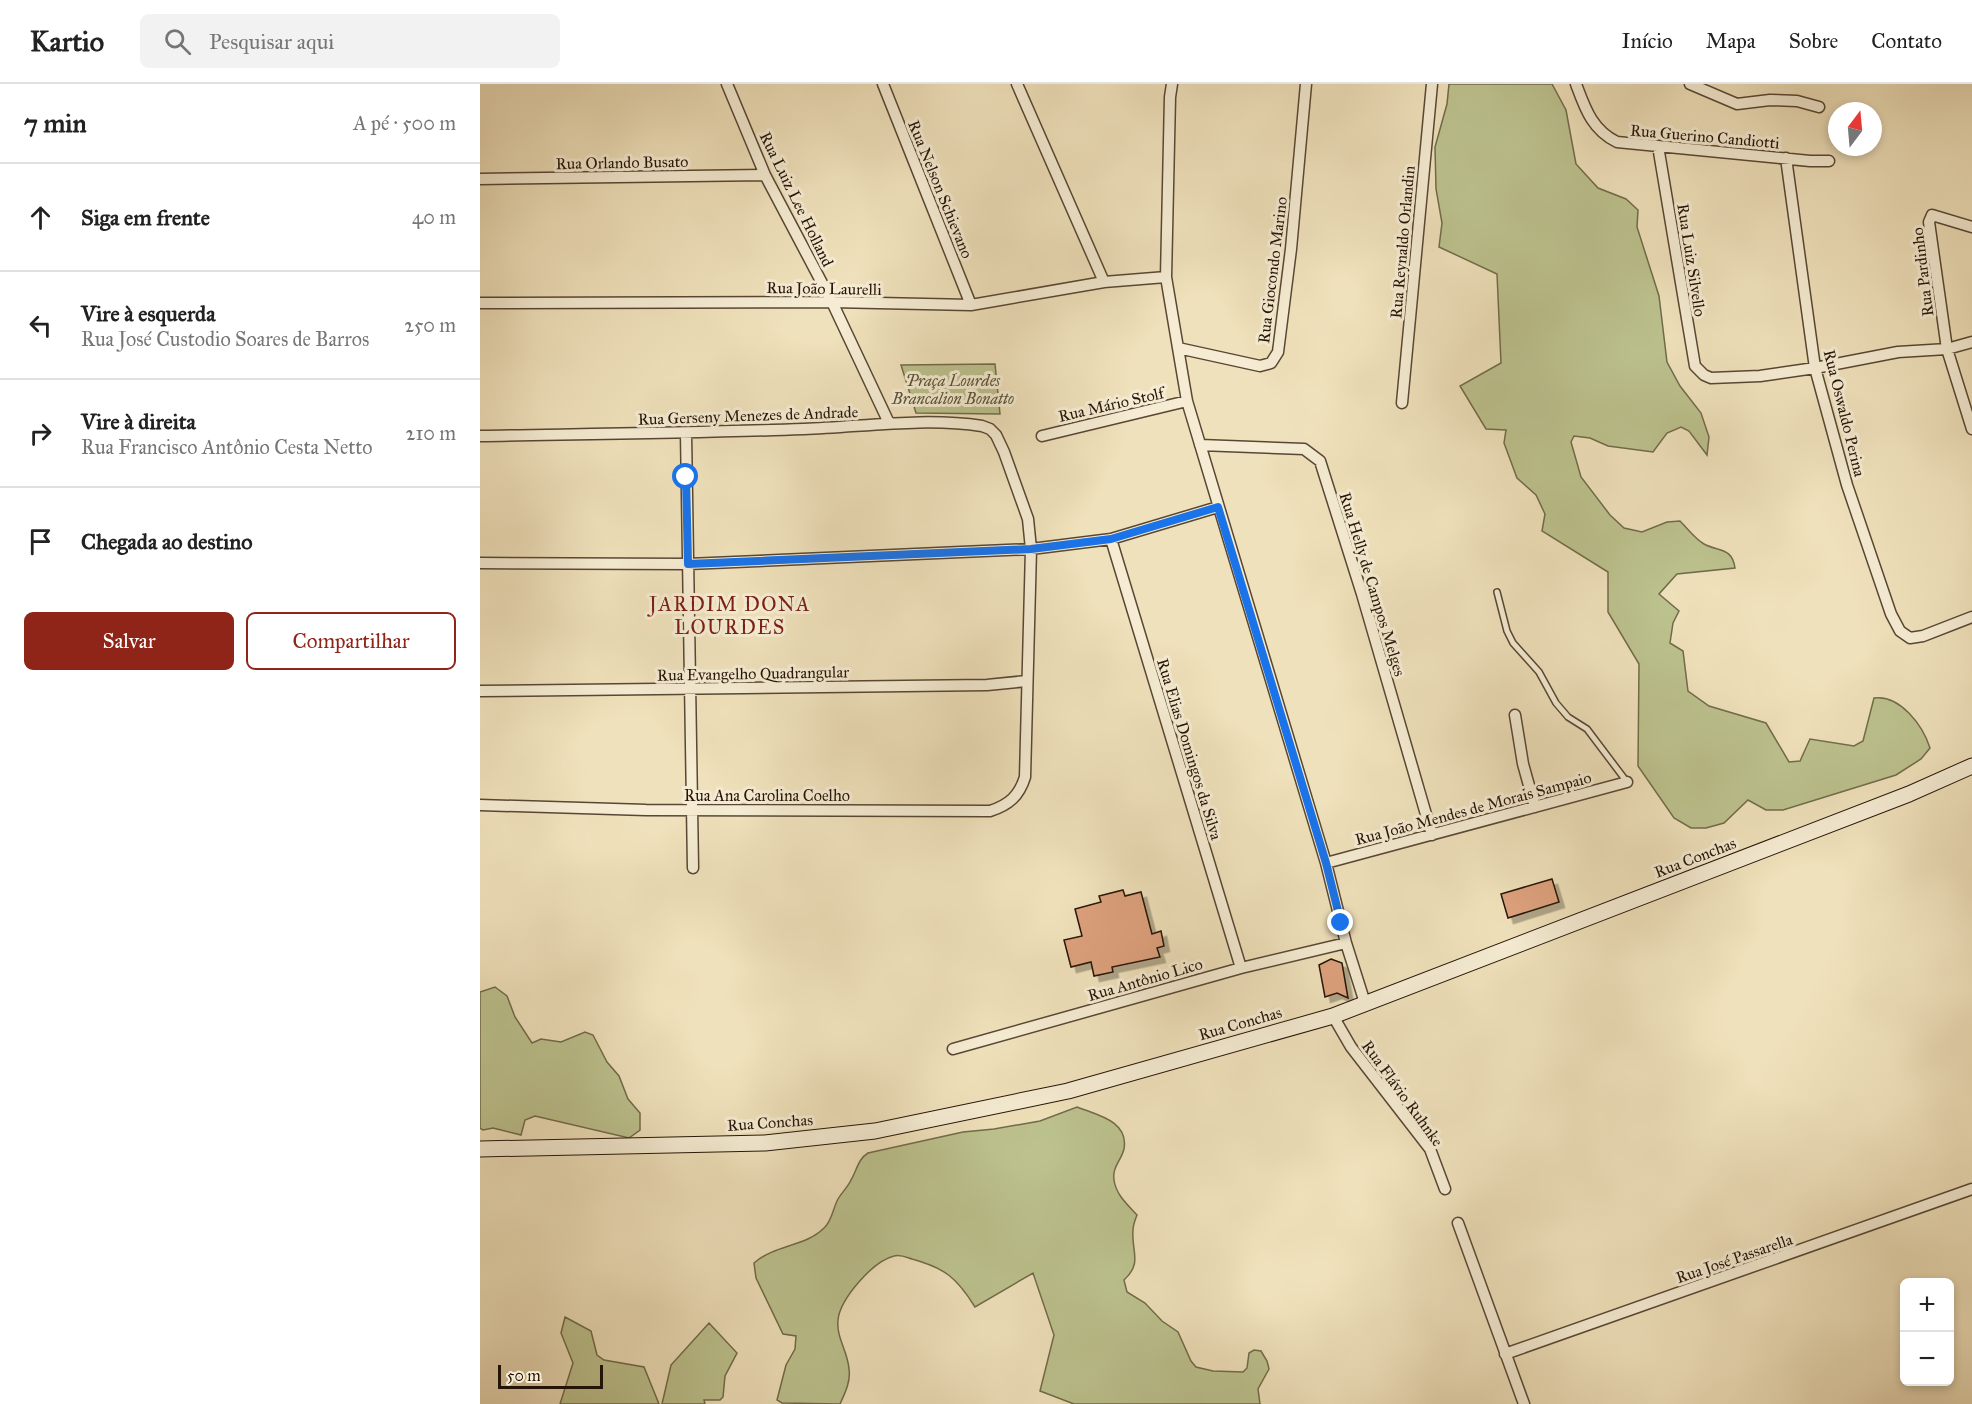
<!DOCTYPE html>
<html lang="pt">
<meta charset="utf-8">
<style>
body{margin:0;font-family:"IM FELL Great Primer",serif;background:#f2f2f2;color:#222}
.controls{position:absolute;right:18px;bottom:18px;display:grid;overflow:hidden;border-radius:9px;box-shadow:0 3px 9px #0003}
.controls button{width:54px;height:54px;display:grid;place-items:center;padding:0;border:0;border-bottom:2px solid #e0e0e0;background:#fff;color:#222;font:30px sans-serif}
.compass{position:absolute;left:1348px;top:18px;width:54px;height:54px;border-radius:50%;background:#fff;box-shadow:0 3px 9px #0003;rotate:16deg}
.scale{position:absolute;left:18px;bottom:15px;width:105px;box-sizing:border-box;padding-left:6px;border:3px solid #261407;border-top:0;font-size:16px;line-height:21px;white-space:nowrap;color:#261407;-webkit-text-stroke:4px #f5ecd3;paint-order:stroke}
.stop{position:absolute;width:18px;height:18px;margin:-14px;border:4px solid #1a73e8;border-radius:50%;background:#fff}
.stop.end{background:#1a73e8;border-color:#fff;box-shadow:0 2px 6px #0008}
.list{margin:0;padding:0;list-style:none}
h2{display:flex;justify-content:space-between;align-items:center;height:78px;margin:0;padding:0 24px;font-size:26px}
h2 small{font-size:20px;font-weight:400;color:#767676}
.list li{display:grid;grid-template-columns:39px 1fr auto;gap:18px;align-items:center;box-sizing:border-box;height:108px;padding:0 24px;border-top:2px solid #e0e0e0}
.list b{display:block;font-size:22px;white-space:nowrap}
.list p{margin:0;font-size:20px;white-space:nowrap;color:#767676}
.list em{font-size:20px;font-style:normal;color:#767676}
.actions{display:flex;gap:12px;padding:18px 24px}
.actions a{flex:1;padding:14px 0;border:2px solid #8f2418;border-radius:9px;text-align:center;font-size:21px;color:#8f2418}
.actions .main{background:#8f2418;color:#fff}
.icon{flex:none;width:33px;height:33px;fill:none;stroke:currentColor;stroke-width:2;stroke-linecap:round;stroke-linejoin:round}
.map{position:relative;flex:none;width:1492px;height:1320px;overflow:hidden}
header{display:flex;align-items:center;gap:36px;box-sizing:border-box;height:84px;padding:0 30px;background:#fff;border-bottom:2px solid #e0e0e0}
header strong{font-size:28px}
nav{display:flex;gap:33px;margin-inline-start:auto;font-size:21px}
.search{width:420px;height:54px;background:#f2f2f2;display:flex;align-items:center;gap:15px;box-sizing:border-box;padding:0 21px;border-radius:9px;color:#767676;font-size:22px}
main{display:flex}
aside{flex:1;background:#fff}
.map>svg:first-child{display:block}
</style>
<header>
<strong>Kartio</strong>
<div class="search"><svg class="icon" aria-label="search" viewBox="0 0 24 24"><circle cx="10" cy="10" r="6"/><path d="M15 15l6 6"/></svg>Pesquisar aqui</div>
<nav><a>Início</a><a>Mapa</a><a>Sobre</a><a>Contato</a></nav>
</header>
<main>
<aside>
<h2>7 min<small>A pé · 500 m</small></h2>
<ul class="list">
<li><svg class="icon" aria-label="ahead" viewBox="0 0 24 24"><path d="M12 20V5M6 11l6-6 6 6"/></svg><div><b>Siga em frente</b></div><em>40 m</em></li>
<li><svg class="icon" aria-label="left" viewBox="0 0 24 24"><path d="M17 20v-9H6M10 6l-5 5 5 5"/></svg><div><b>Vire à esquerda</b><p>Rua José Custodio Soares de Barros</p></div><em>250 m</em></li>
<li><svg class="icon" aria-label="right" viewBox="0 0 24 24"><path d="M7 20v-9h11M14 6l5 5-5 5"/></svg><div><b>Vire à direita</b><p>Rua Francisco Antônio Cesta Netto</p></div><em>210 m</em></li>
<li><svg class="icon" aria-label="arrive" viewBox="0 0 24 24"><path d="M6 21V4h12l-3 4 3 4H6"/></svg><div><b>Chegada ao destino</b></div></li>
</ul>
<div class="actions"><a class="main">Salvar</a><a>Compartilhar</a></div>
</aside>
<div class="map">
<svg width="1492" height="1320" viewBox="0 0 1492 1320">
<defs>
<filter id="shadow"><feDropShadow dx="5.5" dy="5.5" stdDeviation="0" flood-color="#0004"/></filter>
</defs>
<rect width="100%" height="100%" fill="#efe1bb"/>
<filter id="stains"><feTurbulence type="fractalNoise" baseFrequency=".00333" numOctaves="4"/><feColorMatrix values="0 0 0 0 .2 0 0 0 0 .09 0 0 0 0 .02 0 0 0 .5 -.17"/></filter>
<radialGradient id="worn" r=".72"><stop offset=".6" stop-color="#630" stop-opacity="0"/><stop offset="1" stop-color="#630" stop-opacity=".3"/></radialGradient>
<path fill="#bcc28e" stroke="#716b4a" stroke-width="1.5" d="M969,0H1072L1086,26L1096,80L1118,104L1146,115L1158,126L1157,143L1179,212L1187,278L1200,302L1221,329L1229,353L1227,371L1209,347L1201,343L1187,349L1173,368L1128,362L1110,354L1094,352L1091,358L1101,393L1130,431L1144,444L1162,448L1187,438L1200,437C1207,444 1215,455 1224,460C1239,468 1252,463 1255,484L1197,490L1179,510L1199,527L1193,539L1190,559L1203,567L1208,607L1229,622L1286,639L1309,678L1320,677L1330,655L1374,662L1383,657L1394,614C1420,610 1443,642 1450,664L1441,675L1416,691L1303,726H1286L1268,716L1244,739L1226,744H1211L1194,734L1158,682L1159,580L1128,528V488L1062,447L1065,430L1056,411L1037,394L1024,359L1026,346L1006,345L980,302L1021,279L1017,190L959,163L962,139L956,105L955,63L967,20Z
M515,280L520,330L436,329L421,281Z
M15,903L27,912L35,933L52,959L61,955L81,958L105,948L113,951L127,978L139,992L148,1015L160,1029V1046L149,1054L55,1032L45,1036L41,1051L13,1044L3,1046L0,1044V908Z
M597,1023C617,1031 649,1037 644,1065C641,1077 632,1083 634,1096C636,1111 648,1121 657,1131C655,1136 653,1141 653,1146C651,1167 663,1179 644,1196L647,1208L665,1219L682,1237L698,1248L711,1277L716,1283L733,1287L763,1288L767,1284L769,1269L774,1266L781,1267L787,1277L789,1285L778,1305L780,1320H594L560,1307L574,1251L553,1189L495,1223C477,1194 465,1184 432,1175C426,1173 420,1170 414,1172C393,1177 360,1215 358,1236C356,1253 368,1268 369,1285C371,1297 365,1309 360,1320L302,1319L297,1316L306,1281L315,1265L316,1252L303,1250L276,1194L274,1179C296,1160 325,1163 344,1144C352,1137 353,1124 358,1115C362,1108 368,1103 371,1096C377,1086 378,1075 388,1069L483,1048L514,1045L560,1037Z
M85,1233L111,1247L117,1271L124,1276L164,1283L179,1320H80L93,1279L81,1249Z
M229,1239L257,1269L245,1292L243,1313L240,1316H224L225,1320H182L191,1281Z"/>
<path fill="#dda17d" stroke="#261407" stroke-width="1.5" filter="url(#shadow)" d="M1072,795L1079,818L1028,834L1021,810Z
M643,806L645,812L661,808L672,850L681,847L684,862L677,864L680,873L632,883L633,888L614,892L611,878L591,883L584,856L602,852L595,825L621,818L619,812Z
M851,875L862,879L868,914L857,909L845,913L839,881Z"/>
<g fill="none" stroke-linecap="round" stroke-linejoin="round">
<defs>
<path id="lane" d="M1017,508L1027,547L1033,559L1059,588L1076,619L1088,633L1107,645L1147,698"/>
<path id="street" d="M247,0L285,91L352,218L409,339
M403,0L491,221
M537,0L624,198
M692,0L690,13L686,193L698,264L780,282L791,279L798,268L811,165L826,0
M1096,0C1105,24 1112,46 1137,58L1330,77H1349
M1210,0L1257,20L1290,16L1317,17L1339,23
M1178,62L1215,282L1224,291L1231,294L1280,292L1335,284L1418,268L1467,265L1492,258
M1306,74L1335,284L1367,401L1411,530L1420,547L1430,554L1443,552L1492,533
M0,95L285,91
M1492,143L1452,131L1449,138L1467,265L1492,345
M0,219L352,218L491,221L624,198L686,193
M698,264L707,317L846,779L866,859L885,919
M922,319L952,0
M206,349L213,784
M0,352C108,350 216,349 324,345C383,343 443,333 502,342L510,345L516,351L524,368L548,435L551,465L545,693C539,712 529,721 510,727L166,726L0,721
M562,352L707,317
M720,361L824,365L840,377L882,510L952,751
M631,455L761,884
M0,479L208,480L551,465L631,455L738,423
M0,607L507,601L547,597
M1035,631L1043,680L1055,723
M846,779L1147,698
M853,932L871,963L950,1065L965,1105
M473,965L761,884L866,859
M978,1139L1044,1320
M1025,1270L1492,1105"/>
<path id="secondary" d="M0,1065L285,1059L395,1047L588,1007L853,932L1429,710L1492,682"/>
</defs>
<use href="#lane" stroke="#584734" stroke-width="8"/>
<use href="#street" stroke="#584734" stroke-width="13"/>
<use href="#secondary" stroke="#261407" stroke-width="17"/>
<use href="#lane" stroke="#f5ecd3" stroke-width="5"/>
<use href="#street" stroke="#f5ecd3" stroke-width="10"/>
<use href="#secondary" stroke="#f5ecd3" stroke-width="15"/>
</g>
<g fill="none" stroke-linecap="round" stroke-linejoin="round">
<path stroke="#1a73e8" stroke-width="8" d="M206,393L208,480L551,465L631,455L738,423L846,779L861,839"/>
</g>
<g text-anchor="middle" stroke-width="6" stroke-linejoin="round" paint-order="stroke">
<g font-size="16" fill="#261407" stroke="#f5ecd3">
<text transform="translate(1225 52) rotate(5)" y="6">Rua Guerino Candiotti</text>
<text transform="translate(142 78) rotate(-1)" y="6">Rua Orlando Busato</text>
<text transform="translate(461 105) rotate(68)" y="6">Rua Nelson Schievano</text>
<text transform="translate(317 115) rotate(64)" y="6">Rua Luiz Lee Holland</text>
<text transform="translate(922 158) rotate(-85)" y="6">Rua Reynaldo Orlandin</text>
<text transform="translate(1212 176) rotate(81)" y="6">Rua Luiz Silvello</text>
<text transform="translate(792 186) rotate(-83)" y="6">Rua Giocondo Marino</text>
<text transform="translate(1442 188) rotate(-97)" y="6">Rua Pardinho</text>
<text transform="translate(344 204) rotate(1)" y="6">Rua João Laurelli</text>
<text transform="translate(631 320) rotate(-13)" y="6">Rua Mário Stolf</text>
<text transform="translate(1365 329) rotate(76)" y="6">Rua Oswaldo Perina</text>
<text transform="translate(268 331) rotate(-2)" y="6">Rua Gerseny Menezes de Andrade</text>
<text transform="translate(893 500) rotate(73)" y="6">Rua Helly de Campos Melges</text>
<text transform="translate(273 589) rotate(-1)" y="6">Rua Evangelho Quadrangular</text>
<text transform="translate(710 665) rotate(73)" y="6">Rua Elias Domingos da Silva</text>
<text x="287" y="717">Rua Ana Carolina Coelho</text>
<text transform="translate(993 724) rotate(-15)" y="6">Rua João Mendes de Morais Sampaio</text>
<text transform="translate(1215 773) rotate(-21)" y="6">Rua Conchas</text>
<text transform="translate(665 895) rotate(-16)" y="6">Rua Antônio Lico</text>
<text transform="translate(760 939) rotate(-16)" y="6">Rua Conchas</text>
<text transform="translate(923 1009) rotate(54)" y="6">Rua Flávio Ruhnke</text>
<text transform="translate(290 1038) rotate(-4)" y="6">Rua Conchas</text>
<text transform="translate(1254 1174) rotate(-19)" y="6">Rua José Passarella</text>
</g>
<g font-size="16" font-style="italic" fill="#5a5136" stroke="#f5ecd3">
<text x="473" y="302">Praça Lourdes<tspan x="473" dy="18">Brancalion Bonatto</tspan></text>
</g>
<g font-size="20" letter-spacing="1.5" fill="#7a1f14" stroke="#f5ecd3">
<text x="250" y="527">JARDIM DONA<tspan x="250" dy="23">LOURDES</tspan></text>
</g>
</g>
<rect width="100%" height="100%" filter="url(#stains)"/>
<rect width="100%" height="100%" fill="url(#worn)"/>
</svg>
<div class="controls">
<button>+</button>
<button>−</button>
</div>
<svg class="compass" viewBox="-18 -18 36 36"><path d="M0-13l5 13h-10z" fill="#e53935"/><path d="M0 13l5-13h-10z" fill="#767676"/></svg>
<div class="scale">50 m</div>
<div class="stop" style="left:206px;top:393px"></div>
<div class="stop end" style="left:861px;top:839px"></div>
</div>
</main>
